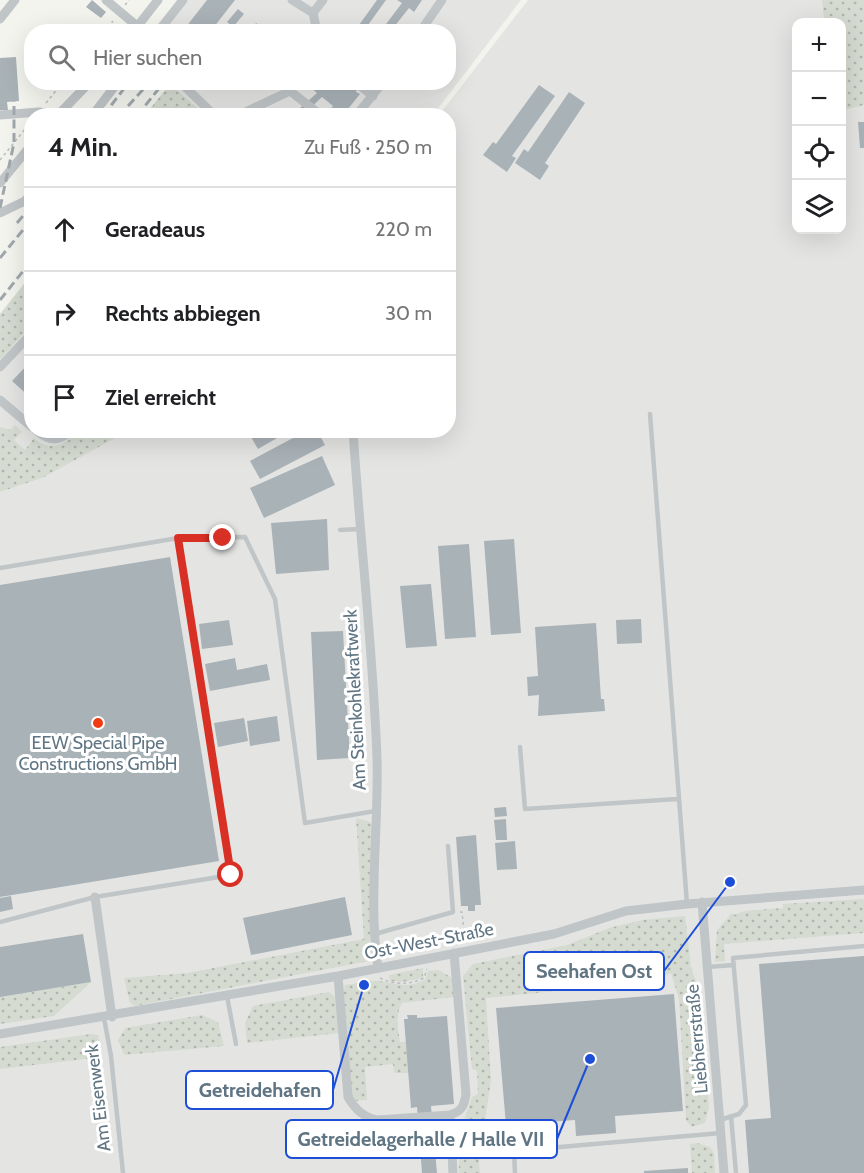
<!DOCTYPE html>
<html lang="de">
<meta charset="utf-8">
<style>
body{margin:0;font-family:Cabin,sans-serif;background:#f6f6f6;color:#202124}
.controls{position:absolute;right:18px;top:18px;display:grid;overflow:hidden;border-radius:12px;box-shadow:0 6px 24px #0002}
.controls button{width:54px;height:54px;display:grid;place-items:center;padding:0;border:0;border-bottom:2px solid #e0e0e0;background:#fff;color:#202124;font:30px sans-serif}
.stop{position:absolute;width:18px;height:18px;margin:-14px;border:4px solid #d93025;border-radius:50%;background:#fff}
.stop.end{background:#d93025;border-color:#fff;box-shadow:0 2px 6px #0008}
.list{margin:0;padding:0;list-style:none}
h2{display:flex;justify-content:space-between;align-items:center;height:78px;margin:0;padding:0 24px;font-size:26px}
h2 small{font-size:20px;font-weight:400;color:#757577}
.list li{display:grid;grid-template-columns:39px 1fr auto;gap:18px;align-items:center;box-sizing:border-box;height:84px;padding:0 24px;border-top:2px solid #e0e0e0}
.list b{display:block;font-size:22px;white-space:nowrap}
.list em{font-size:20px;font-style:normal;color:#757577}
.icon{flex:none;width:33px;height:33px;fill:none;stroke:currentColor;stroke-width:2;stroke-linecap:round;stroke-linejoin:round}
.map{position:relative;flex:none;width:864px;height:1173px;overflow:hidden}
.search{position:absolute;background:#fff;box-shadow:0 6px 24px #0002;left:24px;top:24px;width:432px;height:66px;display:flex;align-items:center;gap:15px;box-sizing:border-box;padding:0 21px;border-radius:24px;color:#757577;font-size:22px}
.panel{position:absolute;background:#fff;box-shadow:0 6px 24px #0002;left:24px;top:108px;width:432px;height:330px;border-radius:24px}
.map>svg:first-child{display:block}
</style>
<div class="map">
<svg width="864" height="1173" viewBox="0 0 864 1173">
<defs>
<pattern id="grass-dots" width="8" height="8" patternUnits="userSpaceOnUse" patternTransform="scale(1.5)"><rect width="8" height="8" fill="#d5dbd0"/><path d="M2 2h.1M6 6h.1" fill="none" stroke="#b0b6ae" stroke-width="1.8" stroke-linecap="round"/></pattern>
</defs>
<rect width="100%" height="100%" fill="#f4f4ef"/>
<path fill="#e4e5e3" d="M178,0H521L433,115H206L169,83L448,82V32H151Z
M528,0H822L824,22H796V230H842V111L864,105V1173H0V492L42,478L0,435V360L31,325L32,430H448V116L439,115Z"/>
<path fill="url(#grass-dots)" d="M822,0H864V105L842,111V22H824Z
M170,84L206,115H145Z
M31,275V325L0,360V314Z
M15,425L22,432L14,440L25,450L34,438C51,453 64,445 78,431H128L42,478L0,492V427L10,430Z
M356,818L370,822L374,828L369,961L135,1006L130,1003L124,978L188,973L364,939Z
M864,899V933L724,944L725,961L715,962L717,930L732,913L734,915L744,911L783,908V904Z
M685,916L691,967L702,1001L709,1108L705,1123L691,1127L686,1120L679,999L671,973L650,982L486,998L491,1080L479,1162L480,1173H459L458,1138L472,1097L478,1094L477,1071L472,1069L463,976L473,964L567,945L609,928L642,920Z
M423,968V978L402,982L390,981L389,975Z
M439,970L452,978L454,997L402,1003C395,1016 398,1028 400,1042H406L409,1073H394L393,1064L365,1067L367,1100L355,1101L352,1098L343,993L345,985C355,984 368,980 378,981C396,983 407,989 425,980L428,971Z
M91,982L54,1016L0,1024V997Z
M329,992L337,998L340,1033L247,1043L245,1023L253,1006Z
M202,1015L218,1022L224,1046L124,1055L118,1040L125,1028Z
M91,1034L98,1035L102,1057L0,1069V1047Z
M697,1143L710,1147L714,1153L715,1173H692L690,1144Z"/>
<path fill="#a9b2b7" d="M92,0L106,12L101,18L86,7Z
M207,0H235L210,32H182Z
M377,0H386L363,32H354Z
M397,0H422L414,12L409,8L390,32H380L402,3Z
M238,9L244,14L233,27L227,22Z
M256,23L268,32H251Z
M16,57L19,101L7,102L8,110H0V58Z
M315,82H345L351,87L353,82H360L356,92L360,94L344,114L338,110L333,116H324L333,106L322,97L302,116H291L317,93L311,88Z
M539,85L555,96L512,156L516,158L507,172L483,155L493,142L496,144Z
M569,92L585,103L545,163L549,166L540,180L515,163L524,149L528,152Z
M858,122H864V148H860Z
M32,360V399L12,381Z
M251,430H291L258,449L248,432Z
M308,430H317L325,445L260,479L250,461Z
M322,456L335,485L264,518L250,488Z
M327,519L329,570L276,574L271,523Z
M514,539L521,633L491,635L484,541Z
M469,544L476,637L445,639L438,546Z
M170,557L219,861L0,897V585Z
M431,584L437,646L406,648L400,586Z
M641,619L642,643L617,644L616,620Z
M229,620L233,645L202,649L199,624Z
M596,623L601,699H604L605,711L538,716L539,695L528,696L527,677L538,676L535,627Z
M343,631L350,758L317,760L311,632Z
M235,658L237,670L267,664L270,680L210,691L205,664Z
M277,716L280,741L250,746L247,721Z
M244,718L248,741L218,747L214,723Z
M506,807L507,816L495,817L494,808Z
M506,819L507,840H496L494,820Z
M476,835L481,905H475V911H468V906H461L456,837Z
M515,841L517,869L497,870L495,843Z
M11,896L13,909L0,912V898Z
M345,897L352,935L251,955L243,918Z
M83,934L91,982L0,997V947Z
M864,956V1173H749L745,1120L771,1118L759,964Z
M674,994L683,1111L615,1116L616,1133L576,1136L575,1120L506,1125L496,1008Z
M407,1015H417V1018L447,1016L454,1104L431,1106L437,1173H422L417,1107L411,1108L404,1019H408Z
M688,1168V1173H644V1171Z"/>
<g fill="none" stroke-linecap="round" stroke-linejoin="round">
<path stroke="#bcbec0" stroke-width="1.5" stroke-dasharray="3 3" stroke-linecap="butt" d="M125,5L129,0
M104,32L113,21
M46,103L63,82
M0,160L30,123
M460,912H462L465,941
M380,978C394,985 410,985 424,978L427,969"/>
<path stroke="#c0c5c8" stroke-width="4.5" d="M650,414L687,904
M340,530L360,529
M178,538L245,537L275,599L305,823L375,811
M0,568L178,538L231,875L95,897L0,922
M520,747L525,809L677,799
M375,934L453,912L448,846
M707,967L734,965
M227,996L236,1044
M104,1018L111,1056L123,1173
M731,1116L736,1173
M720,1120L739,1114L746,1105L733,958L864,946
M515,1173L514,1151L721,1133"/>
<path stroke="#c0c5c8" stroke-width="9" d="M106,0L137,26
M292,0L313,13
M0,19L15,0
M133,32L158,0
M158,32L183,0
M317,32L313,13L323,0
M420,32L442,0
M180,82L215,116
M298,82L290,91L322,116
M355,82L373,96
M0,115L39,112L57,115
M57,116L90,82
M92,116L118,82
M237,116L290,91
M356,116L383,82
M0,183L32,144
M0,213L25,201L32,193
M0,367L32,333
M0,400L32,427
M36,430C48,441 59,443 71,430
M353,430C360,540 373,649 377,758C379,825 368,904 378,968
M95,897L112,1017
M702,902L724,1173
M338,976L348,1097C355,1109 363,1117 377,1120L450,1115
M0,1034L338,976L554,934L626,911L687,904L864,890
M453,1173L450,1115C462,1111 464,1106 466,1094L454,953"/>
<path stroke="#a0a8ad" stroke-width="3" stroke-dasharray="9 4.5" stroke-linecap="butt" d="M103,116L129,82
M119,116L149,83
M137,116L164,82
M0,208L14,143V101
M17,223L32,205
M0,258L32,219
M0,300L32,260"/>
</g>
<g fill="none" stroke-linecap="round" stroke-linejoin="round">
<path stroke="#d93025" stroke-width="8" d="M223,538H178L231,875"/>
</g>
<circle fill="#f13b12" stroke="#fff" stroke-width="2" cx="98" cy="723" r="6"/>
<g text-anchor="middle" stroke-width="6" stroke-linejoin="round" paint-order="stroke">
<g font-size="18" fill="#607583" stroke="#fff">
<text transform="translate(355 700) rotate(-93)" y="6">Am Steinkohlekraftwerk</text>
<text transform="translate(429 941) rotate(-11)" y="6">Ost-West-Straße</text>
<text transform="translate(697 1039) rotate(-95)" y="6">Liebherrstraße</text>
<text transform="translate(98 1098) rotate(-97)" y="6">Am Eisenwerk</text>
</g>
<g font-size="18" fill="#607583" stroke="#fff">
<text x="98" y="749">EEW Special Pipe<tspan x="98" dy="21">Constructions GmbH</tspan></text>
</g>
</g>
<path fill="none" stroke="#1d4ed8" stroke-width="2" d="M730 882L664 971M364 985L333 1090M590 1059L557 1139"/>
<g fill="#1d4ed8" stroke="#fff" stroke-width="2">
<circle cx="730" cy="882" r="6"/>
<circle cx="364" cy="985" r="6"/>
<circle cx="590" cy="1059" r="6"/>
</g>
<g fill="#fff" stroke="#1d4ed8" stroke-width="2">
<rect x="524" y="952" width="140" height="38" rx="6"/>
<rect x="186" y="1071" width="147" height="38" rx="6"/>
<rect x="286" y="1120" width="271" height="38" rx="6"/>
</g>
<g font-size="20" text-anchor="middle" font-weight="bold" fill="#607583">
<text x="594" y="978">Seehafen Ost</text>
<text x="260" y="1097">Getreidehafen</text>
<text x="421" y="1146">Getreidelagerhalle / Halle VII</text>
</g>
</svg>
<div class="controls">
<button>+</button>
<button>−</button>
<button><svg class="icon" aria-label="locate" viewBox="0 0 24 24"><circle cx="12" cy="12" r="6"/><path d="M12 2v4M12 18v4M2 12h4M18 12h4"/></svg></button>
<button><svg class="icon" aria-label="layers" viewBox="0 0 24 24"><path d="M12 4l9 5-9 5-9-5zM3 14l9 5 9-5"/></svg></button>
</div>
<div class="stop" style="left:231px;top:875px"></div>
<div class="stop end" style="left:223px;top:538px"></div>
<div class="search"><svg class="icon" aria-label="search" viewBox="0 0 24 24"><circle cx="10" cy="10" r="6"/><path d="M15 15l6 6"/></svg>Hier suchen</div>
<section class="panel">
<h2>4 Min.<small>Zu Fuß · 250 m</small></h2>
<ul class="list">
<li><svg class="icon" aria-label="ahead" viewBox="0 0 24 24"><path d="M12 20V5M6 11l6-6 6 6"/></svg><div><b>Geradeaus</b></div><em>220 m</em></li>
<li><svg class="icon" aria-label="right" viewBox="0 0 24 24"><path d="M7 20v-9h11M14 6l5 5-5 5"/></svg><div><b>Rechts abbiegen</b></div><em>30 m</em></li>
<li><svg class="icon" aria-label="arrive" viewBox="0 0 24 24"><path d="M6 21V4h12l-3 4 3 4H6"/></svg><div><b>Ziel erreicht</b></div></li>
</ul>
</section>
</div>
